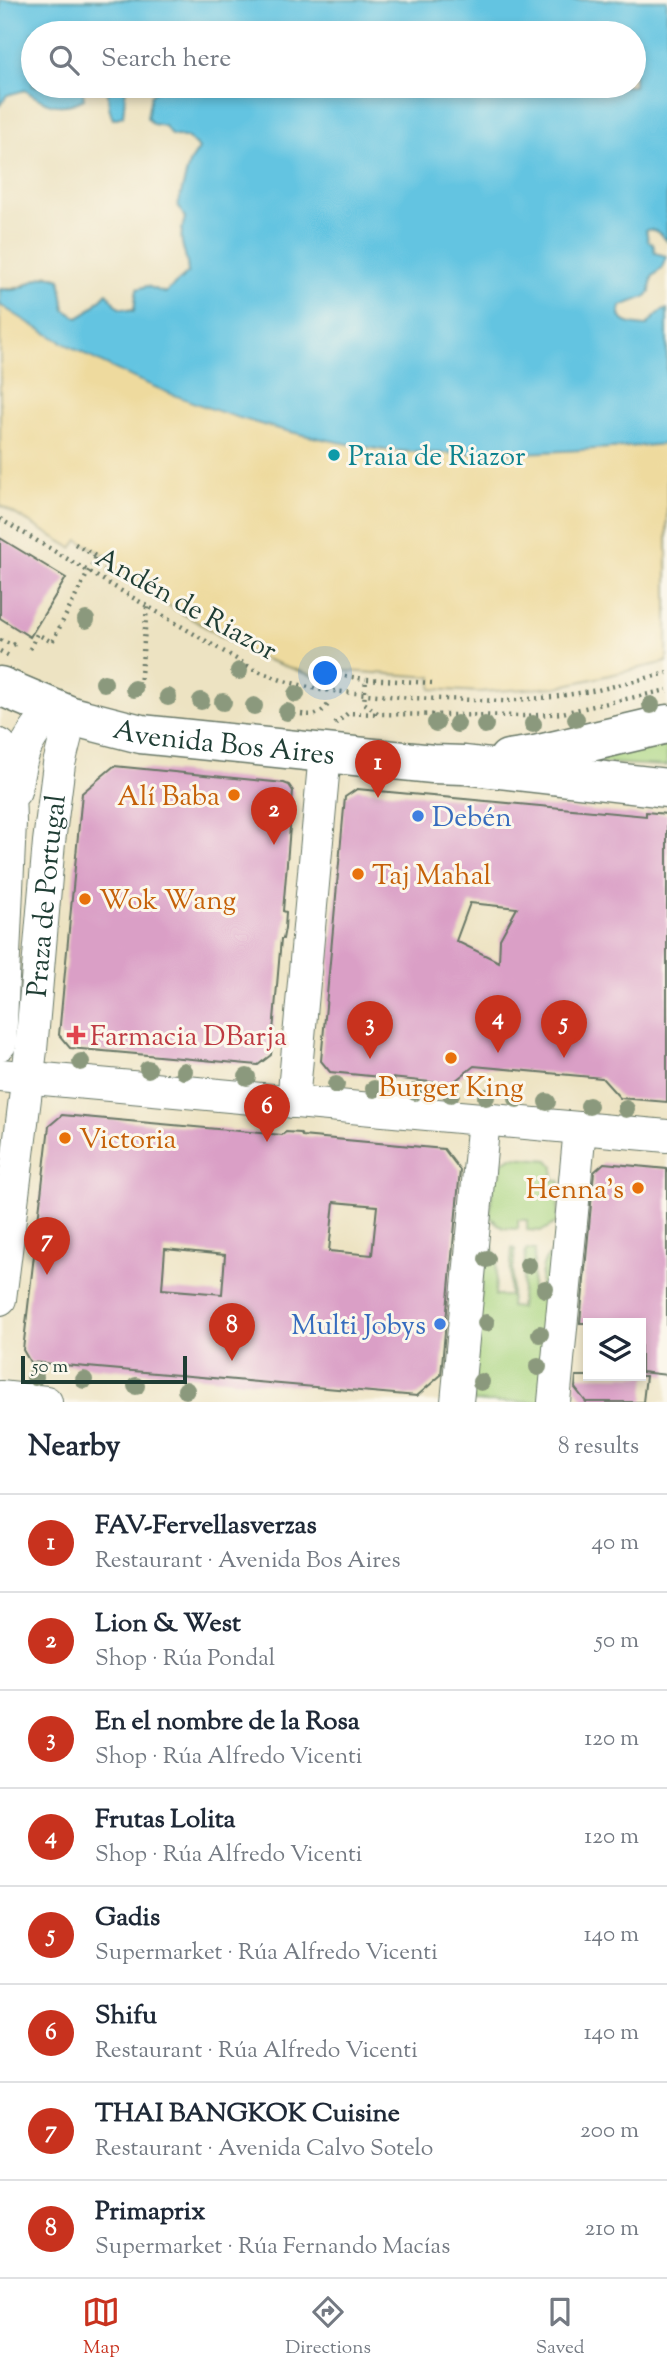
<!DOCTYPE html>
<meta charset="utf-8">
<style>
body{margin:0;font-family:"Sorts Mill Goudy",serif;background:#f2f2f3;color:#1f2937}
.controls{position:absolute;right:21px;bottom:21px;display:grid;overflow:hidden;border-radius:0px;box-shadow:0 4px 10px #0003}
.controls button{width:63px;height:63px;display:grid;place-items:center;padding:0;border:0;border-bottom:2px solid #e0e1e3;background:#fff;color:#1f2937;font:35px sans-serif}
.scale{position:absolute;left:21px;bottom:18px;width:166px;box-sizing:border-box;padding-left:7px;border:4px solid #1f3d34;border-top:0;font-size:19px;line-height:24px;white-space:nowrap;color:#1f3d34;-webkit-text-stroke:5px #fbf7ec;paint-order:stroke}
.you{position:absolute;left:326px;top:674px;width:24px;height:24px;margin:-18px;border:5px solid #fff;border-radius:50%;background:#1a73e8;box-shadow:0 0 0 10px #1a73e833}
.badge{display:grid;place-items:center;width:46px;height:46px;border-radius:50%;background:#c8321e;color:#fff;font-size:23px;font-weight:700}
.pin{position:absolute;translate:-50% -58px;filter:drop-shadow(0 2px 4px #0008)}
.pin::after{content:'';position:absolute;top:37px;width:24px;height:21px;background:inherit;clip-path:polygon(0 0,100% 0,50% 100%)}
.list{margin:0;padding:0;list-style:none}
h2{display:flex;justify-content:space-between;align-items:center;height:91px;margin:0;padding:0 28px;font-size:30px}
h2 small{font-size:23px;font-weight:400;color:#747a83}
.list li{display:grid;grid-template-columns:46px 1fr auto;gap:21px;align-items:center;box-sizing:border-box;height:98px;padding:0 28px;border-top:2px solid #e0e1e3}
.list b{display:block;font-size:26px;white-space:nowrap}
.list p{margin:0;font-size:23px;white-space:nowrap;color:#747a83}
.list em{font-size:23px;font-style:normal;color:#747a83}
.icon{flex:none;width:38px;height:38px;fill:none;stroke:currentColor;stroke-width:2;stroke-linecap:round;stroke-linejoin:round}
.map{position:relative;flex:none;width:667px;height:1402px;overflow:hidden}
.search{position:absolute;background:#fff;box-shadow:0 4px 10px #0003;left:21px;right:21px;top:21px;height:77px;display:flex;align-items:center;gap:18px;box-sizing:border-box;padding:0 24px;border-radius:38px;color:#747a83;font-size:26px}
.sheet{height:875px;background:#fff}
nav{display:flex;justify-content:space-around;align-items:center;box-sizing:border-box;height:98px;border-top:2px solid #e0e1e3;background:#fff;font-size:19px;color:#747a83}
nav a{display:grid;justify-items:center;gap:4px}
nav .on{color:#c8321e}
.map>svg:first-child{display:block}
</style>
<div class="map">
<svg width="667" height="1402" viewBox="0 0 667 1402">
<rect width="100%" height="100%" fill="#fbf7ec"/>
<filter id="ink" filterUnits="userSpaceOnUse"><feTurbulence type="fractalNoise" baseFrequency=".0143" numOctaves="2"/><feDisplacementMap in="SourceGraphic" scale="14" xChannelSelector="R" yChannelSelector="G"/><feConvolveMatrix kernelMatrix="1 2 1 2 8 2 1 2 1" color-interpolation-filters="sRGB"/></filter>
<filter id="wash" filterUnits="userSpaceOnUse"><feTurbulence type="fractalNoise" baseFrequency=".00686" numOctaves="4" result="noise"/><feDisplacementMap in="SourceGraphic" scale="28" xChannelSelector="R" yChannelSelector="G"/><feGaussianBlur stdDeviation="1.57" result="paint"/><feColorMatrix in="noise" values="0 0 0 0 0 0 0 0 0 0 0 0 0 0 0 0 0 1.4 0 .05"/><feComposite in="paint" operator="in"/></filter>
<g filter="url(#wash)">
<rect width="100%" height="100%" fill="#ede3c2"/>
<path fill="#abd682" stroke="#658a5b" stroke-width="2" d="M667,739V766L581,762Z
M512,1157L548,1160L554,1167L553,1180L560,1181L557,1222L542,1231L527,1230V1220H518V1229L503,1228L490,1217L493,1176H500L502,1162Z
M485,1244L493,1248L497,1258L495,1296H509L512,1248L515,1249L510,1307L520,1308L526,1250H535L531,1298L540,1300C542,1284 537,1257 556,1252L542,1402H474L473,1397Z"/>
<path fill="#eeda9e" stroke="#868c69" stroke-width="2" d="M48,275L60,279L65,310L78,318L88,312L107,293L119,308L134,310L137,289L152,315L667,377V662L557,687L479,692L431,689L432,677L346,671L325,668L322,679L253,655L109,570L113,560L78,540L72,548L0,505V289C20,291 29,281 48,275Z"/>
<path fill="#63c4e1" stroke="#41808a" stroke-width="2" d="M0,0H667V241C661,234 655,228 646,230L648,241L653,244L655,253L666,256L662,268L652,277L650,292L645,297L621,306C615,324 633,325 646,326L660,312L667,309V444C573,451 479,458 385,450C368,448 350,444 333,441C214,419 101,370 0,305V289C5,289 13,291 17,289C36,283 38,271 60,279L65,310L78,318L88,312L107,293L119,308L134,311L137,289L147,286L165,293L188,273C187,247 176,247 185,218L178,205L189,164L199,149L188,138L171,135L165,126L153,124L147,118L151,95L161,86H634V33H33V86H82L84,99C60,111 46,105 25,90L7,95L0,105Z
M107,86H126L123,116L113,119C107,107 109,98 107,86Z"/>
<g id="blocks">
<path fill="#da9fc6" fill-rule="evenodd" d="M0,538L66,578L30,637L0,618Z
M114,766L284,783L289,785L293,791L283,911L286,912L285,928L283,939H281L271,1055L258,1065L70,1048L59,1035L82,793Z
M357,789L646,816V812L667,814V1102L620,1098L602,1078L474,1066L451,1084L330,1072L321,1061L345,797ZM470,903L517,908L500,939L499,962L456,941Z
M62,1115L282,1135L286,1132L300,1133L302,1136L444,1149L460,1170L441,1375L417,1396L30,1362L23,1350L49,1126ZM334,1202L377,1206L372,1255L329,1251ZM165,1249L225,1255L222,1294L162,1289Z
M604,1163L667,1169V1375L641,1372V1323H580L594,1172Z
M576,1376H646L643,1402H586L575,1388Z"/>
</g>
</g>
<g filter="url(#ink)">
<use href="#blocks" fill-opacity="0" stroke="#677766" stroke-width="2"/>
<g fill="none" stroke-linecap="round" stroke-linejoin="round">
<defs>
<g id="minor">
<path d="M0,745L9,789L10,822L0,1044"/>
<path d="M15,791C21,751 26,739 54,709"/>
<path d="M0,1075L667,1136"/>
<path d="M293,1102L325,753"/>
<path id="s1" d="M0,1299L31,1050L49,842L59,764L71,716"/>
<path d="M0,1397L46,1402"/>
<path d="M457,1402L484,1119"/>
<path d="M554,1402L580,1128"/>
</g>
<g id="major">
<path id="s2" d="M0,686L71,716L141,734L433,764L464,765L667,788"/>
<path d="M508,759L535,755L667,724"/>
</g>
</defs>
<use href="#minor" stroke="#677766" stroke-width="34"/>
<use href="#major" stroke="#677766" stroke-width="41"/>
<path stroke="#677766" stroke-width="4.5" stroke-dasharray="2 5" stroke-linecap="butt" d="M0,519L255,670L284,681L321,690L412,698L504,701L553,697L598,690L667,673
M75,544L111,565
M0,640L13,645L19,642
M30,649L37,634L52,642L96,557
M0,651L11,657
M324,673L366,679
M432,683L366,679L364,703L379,714L526,716L562,713L667,690
M140,686L147,607
M301,714C314,716 321,715 329,703
M335,724L348,713L378,714"/>
<use href="#minor" stroke="#fff" stroke-width="32"/>
<use href="#major" stroke="#fff" stroke-width="38"/>
</g>
<g fill="#8b997d">
<circle cx="86" cy="620" r="9"/>
<circle cx="239" cy="671" r="9"/>
<circle cx="104" cy="683" r="9"/>
<circle cx="134" cy="689" r="9"/>
<circle cx="296" cy="694" r="9"/>
<circle cx="168" cy="697" r="9"/>
<circle cx="201" cy="701" r="9"/>
<circle cx="223" cy="702" r="9"/>
<circle cx="651" cy="705" r="9"/>
<circle cx="254" cy="706" r="9"/>
<circle cx="287" cy="712" r="9"/>
<circle cx="576" cy="719" r="9"/>
<circle cx="436" cy="723" r="9"/>
<circle cx="457" cy="724" r="9"/>
<circle cx="533" cy="724" r="9"/>
<circle cx="485" cy="725" r="9"/>
<circle cx="81" cy="1062" r="9"/>
<circle cx="148" cy="1069" r="9"/>
<circle cx="184" cy="1071" r="9"/>
<circle cx="247" cy="1077" r="9"/>
<circle cx="336" cy="1085" r="9"/>
<circle cx="374" cy="1089" r="9"/>
<circle cx="415" cy="1092" r="9"/>
<circle cx="451" cy="1094" r="9"/>
<circle cx="486" cy="1097" r="9"/>
<circle cx="517" cy="1099" r="9"/>
<circle cx="547" cy="1102" r="9"/>
<circle cx="589" cy="1106" r="9"/>
<circle cx="626" cy="1109" r="9"/>
<circle cx="487" cy="1259" r="9"/>
<circle cx="528" cy="1265" r="9"/>
<circle cx="545" cy="1289" r="9"/>
<circle cx="486" cy="1323" r="9"/>
<circle cx="540" cy="1334" r="9"/>
<circle cx="538" cy="1367" r="9"/>
<circle cx="35" cy="1377" r="9"/>
<circle cx="84" cy="1380" r="9"/>
<circle cx="481" cy="1382" r="9"/>
<circle cx="136" cy="1386" r="9"/>
<circle cx="186" cy="1390" r="9"/>
</g>
</g>
<circle fill="#0f9aa8" stroke="#fbf7ec" stroke-width="2.5" cx="334" cy="455" r="7"/>
<g fill="#e8710a" stroke="#fbf7ec" stroke-width="2.5">
<circle cx="234" cy="795" r="7"/>
<circle cx="358" cy="874" r="7"/>
<circle cx="85" cy="899" r="7"/>
<circle cx="451" cy="1058" r="7"/>
<circle cx="65" cy="1138" r="7"/>
<circle cx="638" cy="1188" r="7"/>
</g>
<g fill="#3f7fe0" stroke="#fbf7ec" stroke-width="2.5">
<circle cx="418" cy="816" r="7"/>
<circle cx="440" cy="1324" r="7"/>
</g>
<path fill="#e0444e" stroke="#fbf7ec" stroke-width="2.5" d="M72.5 1024.5h7v7h7v7h-7v7h-7v-7h-7v-7h7z"/>
<g text-anchor="middle" stroke-width="6" stroke-linejoin="round" paint-order="stroke">
<g font-size="28" fill="#0d838f" stroke="#fbf7ec" text-anchor="start">
<text x="348" y="465">Praia de Riazor</text>
</g>
<g font-size="28" fill="#1f3d34" stroke="#fbf7ec">
<text transform="translate(187 603) rotate(29)" y="10">Andén de Riazor</text>
<text dy="10" stroke="none"><textPath href="#s2" startOffset="233">Avenida Bos Aires</textPath></text>
<text dy="10" stroke="none"><textPath href="#s1" startOffset="406">Praza de Portugal</textPath></text>
</g>
<g font-size="28" fill="#c56008" stroke="#fbf7ec" text-anchor="start">
<text x="220" y="805" text-anchor="end">Alí Baba</text>
<text x="372" y="884">Taj Mahal</text>
<text x="99" y="909">Wok Wang</text>
<text x="451" y="1096" text-anchor="middle">Burger King</text>
<text x="79" y="1148">Victoria</text>
<text x="624" y="1198" text-anchor="end">Henna's</text>
</g>
<g font-size="28" fill="#366cbe" stroke="#fbf7ec" text-anchor="start">
<text x="432" y="826">Debén</text>
<text x="426" y="1334" text-anchor="end">Multi Jobys</text>
</g>
<g font-size="28" fill="#be3a42" stroke="#fbf7ec" text-anchor="start">
<text x="90" y="1045">Farmacia DBarja</text>
</g>
</g>
</svg>
<div class="controls">
<button><svg class="icon" aria-label="layers" viewBox="0 0 24 24"><path d="M12 4l9 5-9 5-9-5zM3 14l9 5 9-5"/></svg></button>
</div>
<div class="scale">50 m</div>
<div class="you"></div>
<div class="pin badge" style="left:378px;top:798px">1</div>
<div class="pin badge" style="left:274px;top:845px">2</div>
<div class="pin badge" style="left:370px;top:1059px">3</div>
<div class="pin badge" style="left:498px;top:1053px">4</div>
<div class="pin badge" style="left:564px;top:1058px">5</div>
<div class="pin badge" style="left:267px;top:1142px">6</div>
<div class="pin badge" style="left:47px;top:1275px">7</div>
<div class="pin badge" style="left:232px;top:1361px">8</div>
<div class="search"><svg class="icon" aria-label="search" viewBox="0 0 24 24"><circle cx="10" cy="10" r="6"/><path d="M15 15l6 6"/></svg>Search here</div>
</div>
<section class="sheet">
<h2>Nearby<small>8 results</small></h2>
<ul class="list">
<li><span class="badge">1</span><div><b>FAV-Fervellasverzas</b><p>Restaurant · Avenida Bos Aires</p></div><em>40 m</em></li>
<li><span class="badge">2</span><div><b>Lion &amp; West</b><p>Shop · Rúa Pondal</p></div><em>50 m</em></li>
<li><span class="badge">3</span><div><b>En el nombre de la Rosa</b><p>Shop · Rúa Alfredo Vicenti</p></div><em>120 m</em></li>
<li><span class="badge">4</span><div><b>Frutas Lolita</b><p>Shop · Rúa Alfredo Vicenti</p></div><em>120 m</em></li>
<li><span class="badge">5</span><div><b>Gadis</b><p>Supermarket · Rúa Alfredo Vicenti</p></div><em>140 m</em></li>
<li><span class="badge">6</span><div><b>Shifu</b><p>Restaurant · Rúa Alfredo Vicenti</p></div><em>140 m</em></li>
<li><span class="badge">7</span><div><b>THAI BANGKOK Cuisine</b><p>Restaurant · Avenida Calvo Sotelo</p></div><em>200 m</em></li>
<li><span class="badge">8</span><div><b>Primaprix</b><p>Supermarket · Rúa Fernando Macías</p></div><em>210 m</em></li>
</ul>
</section>
<nav>
<a class="on"><svg class="icon" aria-label="map" viewBox="0 0 24 24"><path d="M3 6l6-2 6 2 6-2v14l-6 2-6-2-6 2zM9 4v14M15 6v14"/></svg>Map</a>
<a><svg class="icon" aria-label="directions" viewBox="0 0 24 24"><path d="M12 3l9 9-9 9-9-9zM9 14v-3h6M13 9l2 2-2 2"/></svg>Directions</a>
<a><svg class="icon" aria-label="saved" viewBox="0 0 24 24"><path d="M7 4h10v16l-5-4-5 4z"/></svg>Saved</a>
</nav>
